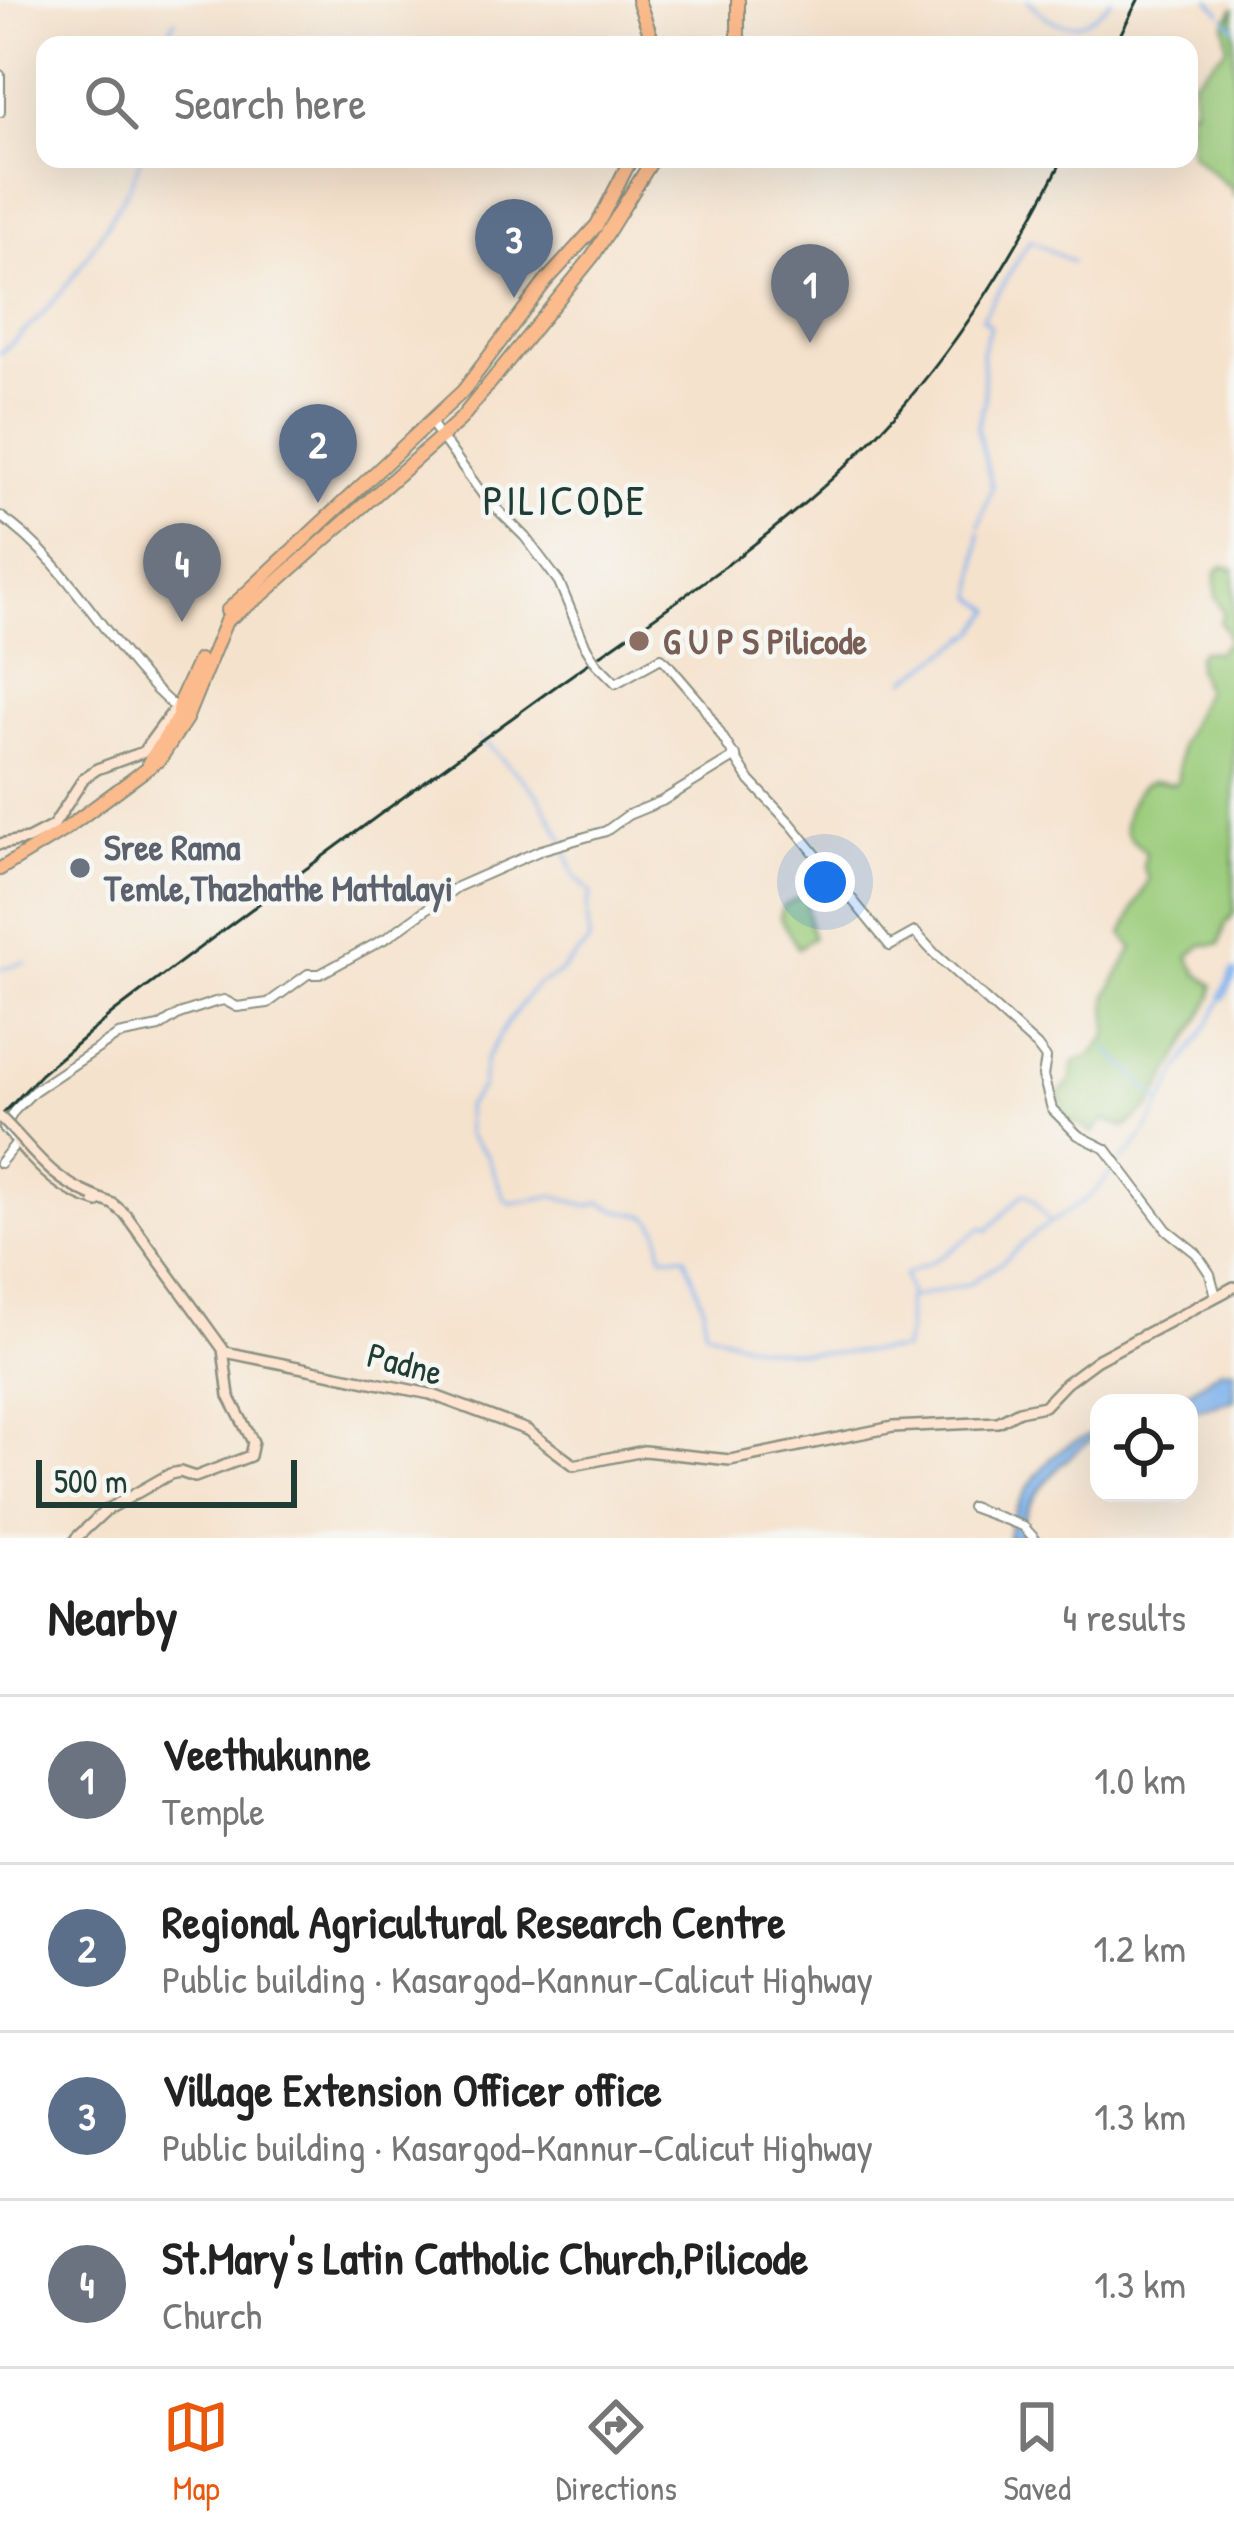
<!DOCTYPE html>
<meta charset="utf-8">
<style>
body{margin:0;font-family:"Patrick Hand",sans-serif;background:#f2f2f2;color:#222}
.controls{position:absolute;right:36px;bottom:36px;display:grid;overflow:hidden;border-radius:24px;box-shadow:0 12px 48px #0002}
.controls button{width:108px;height:108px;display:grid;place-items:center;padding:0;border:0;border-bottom:3px solid #e0e0e0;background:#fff;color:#222;font:60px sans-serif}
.scale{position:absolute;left:36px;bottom:30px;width:261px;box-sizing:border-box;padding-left:12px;border:6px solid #1f3d34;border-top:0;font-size:33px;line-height:42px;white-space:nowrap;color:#1f3d34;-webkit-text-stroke:9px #f6f6f2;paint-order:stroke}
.you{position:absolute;left:825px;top:882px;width:42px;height:42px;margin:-30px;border:9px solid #fff;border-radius:50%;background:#1a73e8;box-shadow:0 0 0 18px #1a73e833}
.badge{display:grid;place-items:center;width:78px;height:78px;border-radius:50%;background:#ea580c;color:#fff;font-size:39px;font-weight:700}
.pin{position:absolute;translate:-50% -99px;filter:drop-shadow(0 3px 6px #0008)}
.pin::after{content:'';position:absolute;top:63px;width:42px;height:36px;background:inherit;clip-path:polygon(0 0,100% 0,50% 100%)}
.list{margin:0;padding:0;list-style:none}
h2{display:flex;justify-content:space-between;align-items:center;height:156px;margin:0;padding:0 48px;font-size:51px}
h2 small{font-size:39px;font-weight:400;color:#767676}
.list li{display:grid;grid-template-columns:78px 1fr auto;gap:36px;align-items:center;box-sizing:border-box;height:168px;padding:0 48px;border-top:3px solid #e0e0e0}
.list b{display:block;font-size:45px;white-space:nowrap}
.list p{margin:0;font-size:39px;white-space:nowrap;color:#767676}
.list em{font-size:39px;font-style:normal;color:#767676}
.icon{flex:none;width:66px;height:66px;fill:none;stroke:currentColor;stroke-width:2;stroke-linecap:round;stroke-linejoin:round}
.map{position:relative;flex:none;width:1234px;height:1538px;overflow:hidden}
.search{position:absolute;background:#fff;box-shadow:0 12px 48px #0002;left:36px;right:36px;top:36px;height:132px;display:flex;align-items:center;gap:30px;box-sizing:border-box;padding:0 42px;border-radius:24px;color:#767676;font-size:45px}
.sheet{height:828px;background:#fff}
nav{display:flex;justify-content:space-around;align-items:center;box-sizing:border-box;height:168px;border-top:3px solid #e0e0e0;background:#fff;font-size:33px;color:#767676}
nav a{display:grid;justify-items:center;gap:6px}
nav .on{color:#ea580c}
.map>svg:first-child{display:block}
</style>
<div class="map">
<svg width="1234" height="1538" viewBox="0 0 1234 1538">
<rect width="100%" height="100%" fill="#f6f6f2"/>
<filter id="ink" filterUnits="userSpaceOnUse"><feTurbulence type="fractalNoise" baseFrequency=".00833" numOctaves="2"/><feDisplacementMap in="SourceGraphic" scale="24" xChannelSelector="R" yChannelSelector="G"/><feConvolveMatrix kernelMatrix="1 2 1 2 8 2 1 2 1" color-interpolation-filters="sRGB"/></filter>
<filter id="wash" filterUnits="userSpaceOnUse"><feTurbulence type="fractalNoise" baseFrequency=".004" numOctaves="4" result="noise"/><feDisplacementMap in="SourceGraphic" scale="48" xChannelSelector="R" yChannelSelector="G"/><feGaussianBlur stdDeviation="2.7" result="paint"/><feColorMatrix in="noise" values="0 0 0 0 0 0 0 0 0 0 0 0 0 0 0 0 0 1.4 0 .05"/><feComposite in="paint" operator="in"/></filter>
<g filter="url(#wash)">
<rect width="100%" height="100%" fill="#f5e2cc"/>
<path fill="#9bcc7c" stroke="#5d8458" stroke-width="3" d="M1234,7V197L1232,189L1191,154L1189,108L1194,109L1193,80L1227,48L1225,25Z
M1223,566L1234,569V913L1225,925L1220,944L1202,945L1188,957L1198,974L1213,985L1212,997L1150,1107L1126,1127L1104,1120L1092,1133L1064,1115L1059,1093L1071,1082L1074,1062L1091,1056L1108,1034L1107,995L1133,948L1122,934L1149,879L1143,867L1146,853C1140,845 1129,841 1126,831C1122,818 1133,793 1144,785C1153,779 1164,783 1174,784L1178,780L1180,745L1205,690L1197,668V655L1201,651L1217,652L1228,642L1226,630L1220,622L1224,613L1216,597V571Z
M800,897L809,898L806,908L813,938L798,948L780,918L783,906Z"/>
<path fill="#80b2ed" stroke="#507890" stroke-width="3" d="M1221,1369H1234V1400L1191,1411L1189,1403H1173Z
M1099,1430V1436C1069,1451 1017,1503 1022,1538H1008C1011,1507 1039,1466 1064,1448C1074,1441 1088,1437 1099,1430Z"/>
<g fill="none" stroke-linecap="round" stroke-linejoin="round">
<path stroke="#80b2ed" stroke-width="3" d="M1028,0C1057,33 1083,33 1111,0
M1210,0L1221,13
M1225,18L1234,27
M162,45L175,20
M0,353C55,309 81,268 116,209C126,192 135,179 140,159
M979,526L992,486L977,428L985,400L982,352L990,326L982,318L1030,240L1072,262
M906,680L976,632L993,610L975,597L979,532
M480,737L481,738
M484,741L538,795L564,841
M565,847L573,874L591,893L587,907L589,942L557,975L535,986L505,1026L485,1061L482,1087L466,1106L467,1135L487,1155L505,1200L511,1203L554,1196L589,1206L600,1202C636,1225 659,1196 662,1256H685L703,1305L705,1330C781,1360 824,1353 903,1350L908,1334L907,1299L968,1284L1001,1263L1035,1233L1091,1196L1117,1166
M0,969L26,962
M1106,1047L1161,1102
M1121,1161C1150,1135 1159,1105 1178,1072C1193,1046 1211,1024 1223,996
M911,1298L904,1275L943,1256L983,1227L987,1231L1024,1193L1033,1199L1050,1223"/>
<path stroke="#80b2ed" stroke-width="8" d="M1223,996L1234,973"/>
</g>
</g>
<g filter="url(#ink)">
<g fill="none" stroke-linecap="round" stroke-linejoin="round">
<defs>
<path id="tertiary" d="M0,75V112
M432,424L483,495L525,537L559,582L586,647
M0,516C72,564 110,653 176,708
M596,663L616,683L661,658L666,662L701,703L750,781L791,824L890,946L915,932L935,954L1037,1046L1046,1058L1043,1076L1052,1109L1078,1135L1106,1149L1167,1230L1196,1253L1210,1274L1216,1296
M0,1163L17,1142L4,1128L14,1111L34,1091L118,1035L159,1027L179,1014L215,1002L224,1000L237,1007L268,1003L308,974H320L388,937L457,887L541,850L606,831L628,815L662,801L736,756
M971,1507L1023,1526L1034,1538"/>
<path id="secondary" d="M0,844L28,839L53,826L84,778L97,769L143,752L179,703
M17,1142C40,1169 62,1192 98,1202
M225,1352L430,1394L527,1430L574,1465L644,1451L730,1460L893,1427L998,1422L1019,1411L1044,1406L1066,1383L1097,1360L1234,1287
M76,1538L105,1511L170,1474L180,1472L195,1477L250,1456L253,1442L229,1396L223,1349L126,1215L113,1204L93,1196"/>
<path id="trunk" d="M638,0L654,45
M738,45V0
M227,611L463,391L546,281L597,225L631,159
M148,764L178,717L181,699L199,660
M0,869L64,830L160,759L186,719L226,621L263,594L460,420L593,256L653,159"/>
</defs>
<use href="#tertiary" stroke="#8a9080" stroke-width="12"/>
<use href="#secondary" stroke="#8a9080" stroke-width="14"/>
<use href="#trunk" stroke="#8a9080" stroke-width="16"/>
<use href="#tertiary" stroke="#fff" stroke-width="8"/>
<use href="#secondary" stroke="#fde4d1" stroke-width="9"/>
<use href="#trunk" stroke="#fbbb8d" stroke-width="12"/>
<path stroke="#1f3d34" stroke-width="3" d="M1115,45L1138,0
M0,1117L41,1074L113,1013C256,905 400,799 545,694C659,612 785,534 881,430C957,349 1012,258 1063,159"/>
<defs>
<path id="tertiary-bridge" d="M586,647L596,663"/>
<path id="secondary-bridge" d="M0,1117C34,1150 46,1176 93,1196"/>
</defs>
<use href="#tertiary-bridge" stroke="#8a9080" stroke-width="12" stroke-linecap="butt"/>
<use href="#secondary-bridge" stroke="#8a9080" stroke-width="14" stroke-linecap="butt"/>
<use href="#tertiary-bridge" stroke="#fff" stroke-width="8"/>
<use href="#secondary-bridge" stroke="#fde4d1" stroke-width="9"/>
</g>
</g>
<circle fill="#8d6e63" stroke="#f6f6f2" stroke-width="4.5" cx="639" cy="641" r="12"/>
<circle fill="#6b7280" stroke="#f6f6f2" stroke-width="4.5" cx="80" cy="868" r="12"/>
<g text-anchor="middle" stroke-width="9" stroke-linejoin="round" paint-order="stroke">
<g font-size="36" font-weight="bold" fill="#785e54" stroke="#f6f6f2" text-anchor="start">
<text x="663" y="654">G U P S Pilicode</text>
</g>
<g font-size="36" font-weight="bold" fill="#5b616d" stroke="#f6f6f2" text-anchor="start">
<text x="104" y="860">Sree Rama<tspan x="104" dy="41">Temle,Thazhathe Mattalayi</tspan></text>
</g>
<g font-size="36" fill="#1f3d34" stroke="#f6f6f2">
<text transform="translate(405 1363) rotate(15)" y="13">Padne</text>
</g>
<g font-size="42" letter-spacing="3" fill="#1f3d34" stroke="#f6f6f2">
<text x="565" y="515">PILICODE</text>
</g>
</g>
</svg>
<div class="controls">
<button><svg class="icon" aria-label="locate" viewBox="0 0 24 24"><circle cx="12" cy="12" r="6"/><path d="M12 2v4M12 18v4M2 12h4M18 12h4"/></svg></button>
</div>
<div class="scale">500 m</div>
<div class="you"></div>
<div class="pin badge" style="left:810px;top:343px;background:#6b7280">1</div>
<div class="pin badge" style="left:318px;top:503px;background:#5c6f8a">2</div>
<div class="pin badge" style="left:514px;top:298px;background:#5c6f8a">3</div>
<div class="pin badge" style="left:182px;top:622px;background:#6b7280">4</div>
<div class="search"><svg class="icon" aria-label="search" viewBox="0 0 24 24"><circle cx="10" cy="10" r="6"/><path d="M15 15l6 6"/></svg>Search here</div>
</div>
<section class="sheet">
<h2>Nearby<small>4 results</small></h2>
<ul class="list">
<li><span class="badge" style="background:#6b7280">1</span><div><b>Veethukunne</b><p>Temple</p></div><em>1.0 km</em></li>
<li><span class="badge" style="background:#5c6f8a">2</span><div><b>Regional Agricultural Research Centre</b><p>Public building · Kasargod-Kannur-Calicut Highway</p></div><em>1.2 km</em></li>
<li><span class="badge" style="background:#5c6f8a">3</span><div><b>Village Extension Officer office</b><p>Public building · Kasargod-Kannur-Calicut Highway</p></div><em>1.3 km</em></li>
<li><span class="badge" style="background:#6b7280">4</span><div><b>St.Mary's Latin Catholic Church,Pilicode</b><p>Church</p></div><em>1.3 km</em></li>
</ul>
</section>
<nav>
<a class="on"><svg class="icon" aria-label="map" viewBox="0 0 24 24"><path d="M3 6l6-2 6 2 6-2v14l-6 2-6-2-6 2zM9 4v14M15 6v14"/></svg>Map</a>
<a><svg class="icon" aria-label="directions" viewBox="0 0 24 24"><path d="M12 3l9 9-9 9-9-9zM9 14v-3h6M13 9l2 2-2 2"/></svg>Directions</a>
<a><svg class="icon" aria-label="saved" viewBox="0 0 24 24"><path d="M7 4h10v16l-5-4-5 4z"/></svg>Saved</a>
</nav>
